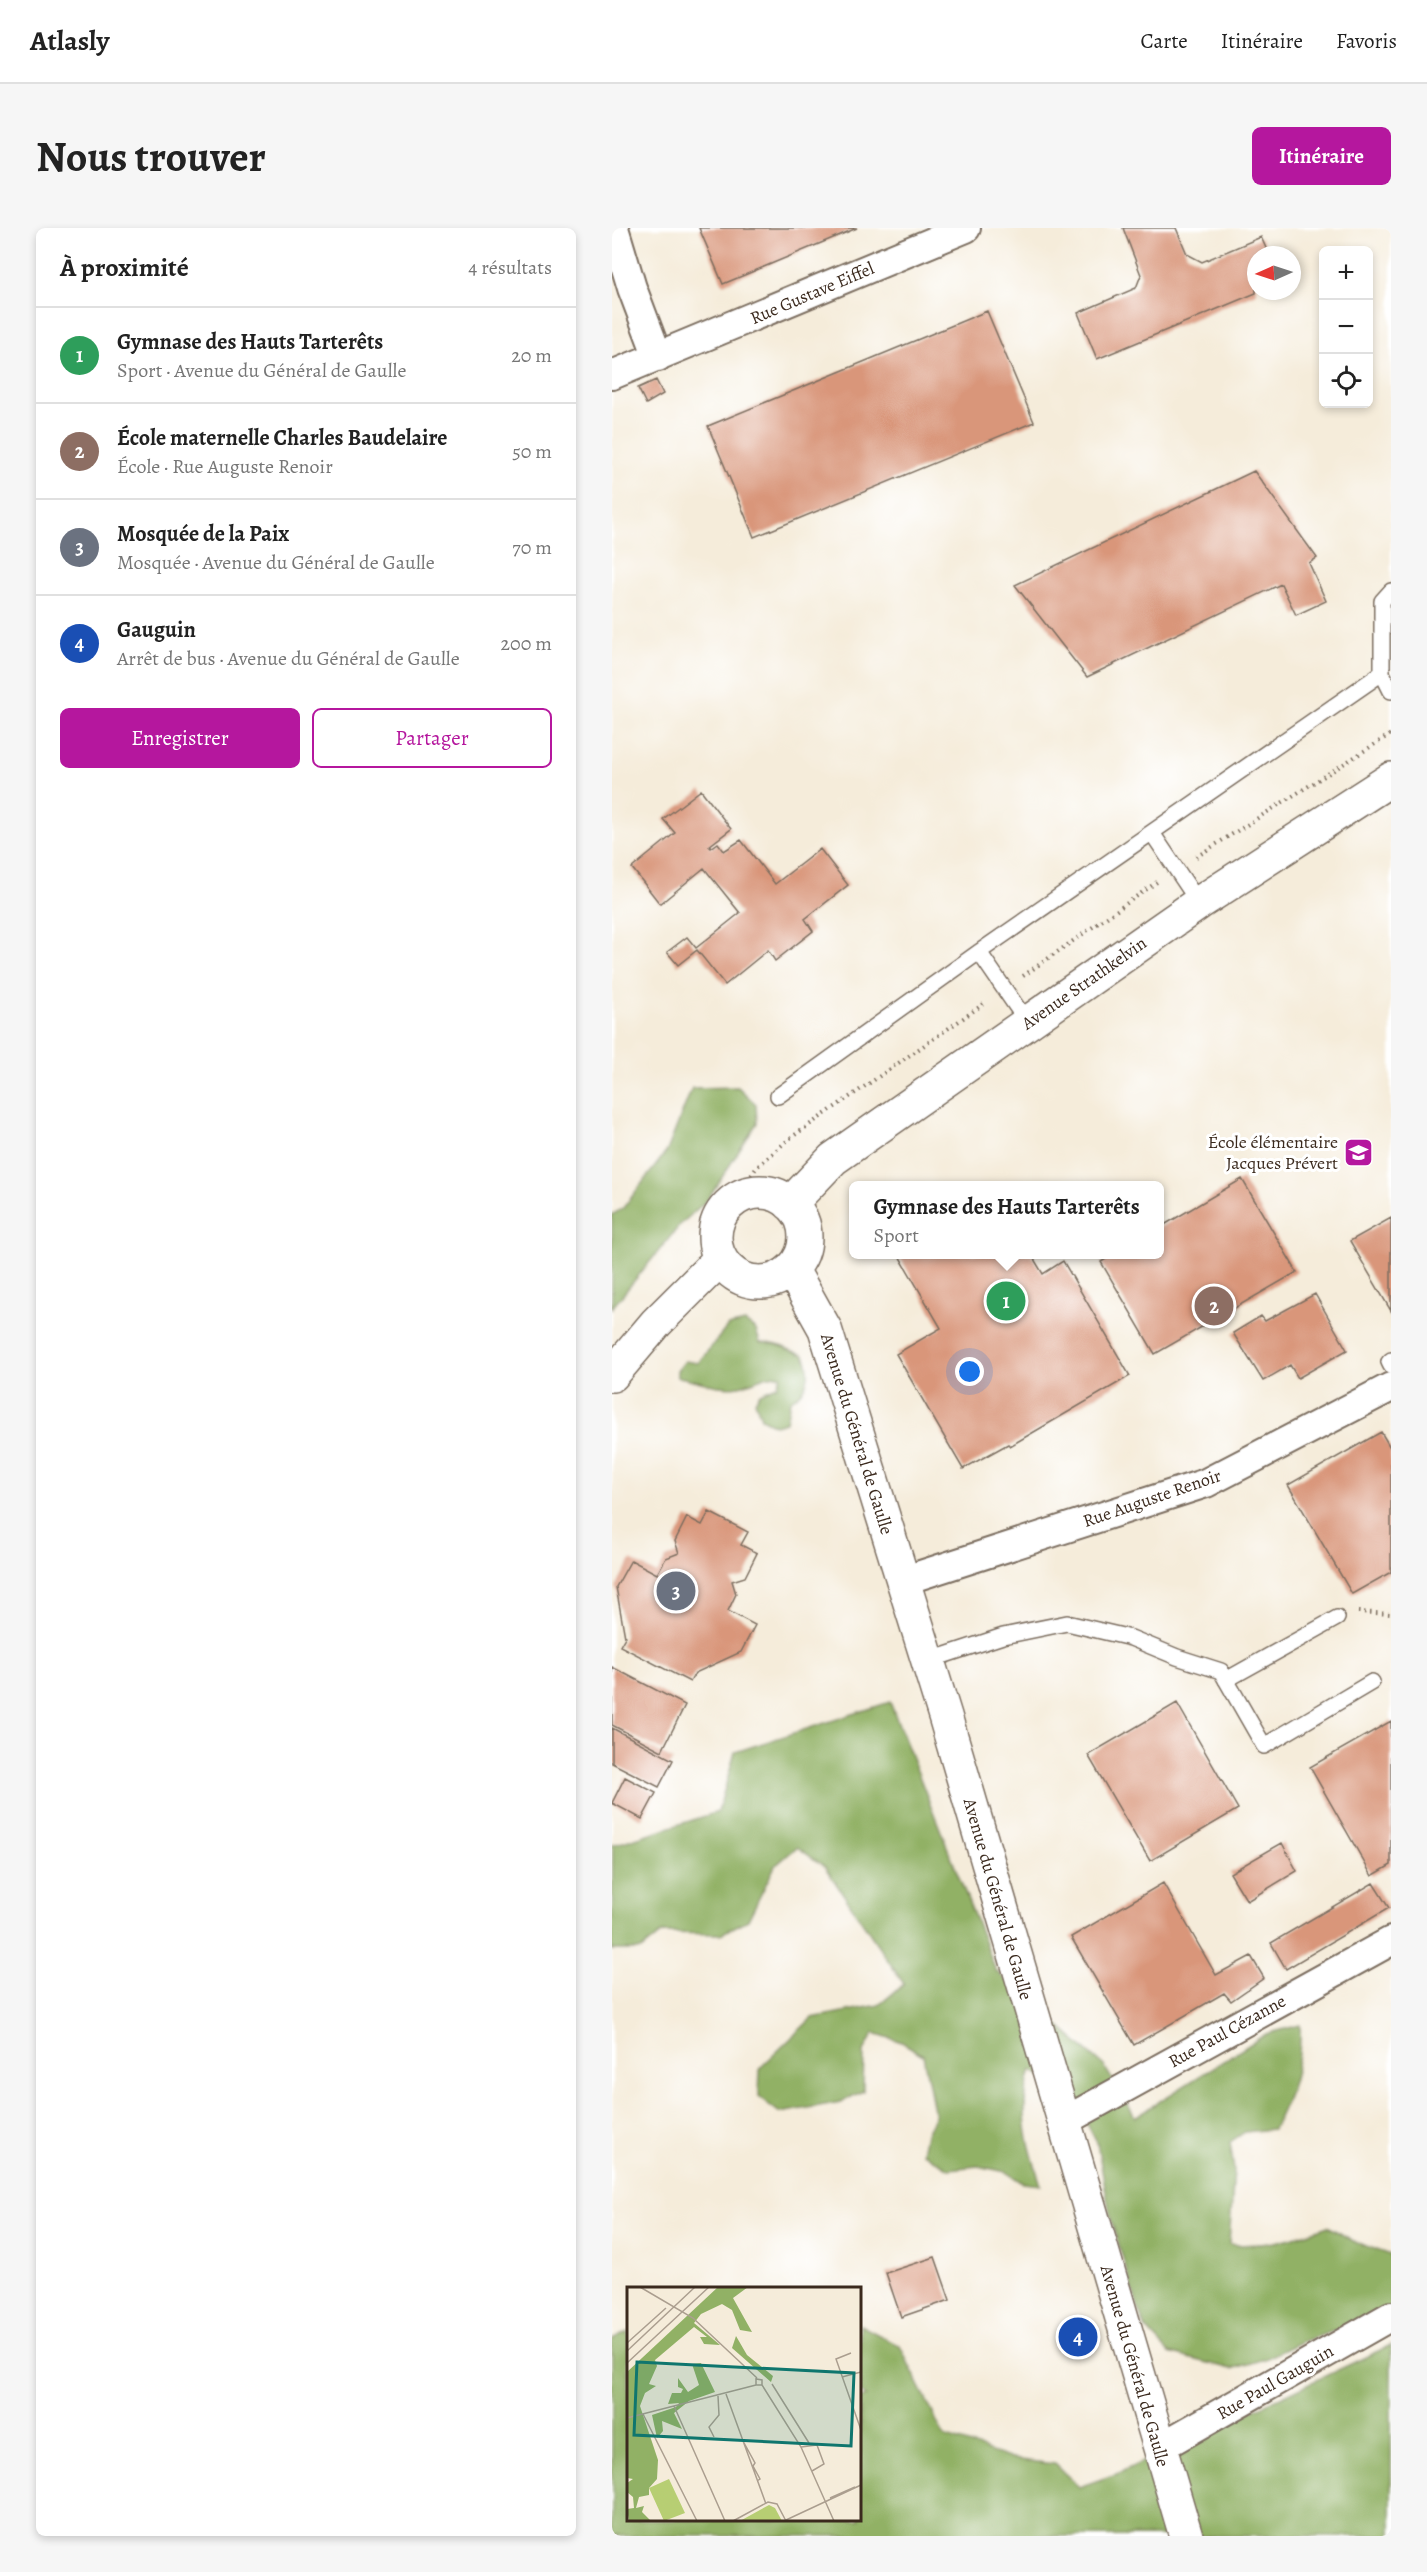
<!DOCTYPE html>
<html lang="fr">
<meta charset="utf-8">
<style>
body{margin:0;font-family:Alegreya,serif;background:#f6f6f6;color:#222}
.controls{position:absolute;right:18px;top:18px;display:grid;overflow:hidden;border-radius:9px;box-shadow:0 3px 9px #0003}
.controls button{width:54px;height:54px;display:grid;place-items:center;padding:0;border:0;border-bottom:2px solid #e0e0e0;background:#fff;color:#222;font:30px sans-serif}
.compass{position:absolute;left:635px;top:18px;width:54px;height:54px;border-radius:50%;background:#fff;box-shadow:0 3px 9px #0003;rotate:267deg}
.you{position:absolute;left:358px;top:1144px;width:21px;height:21px;margin:-15px;border:4px solid #fff;border-radius:50%;background:#1a73e8;box-shadow:0 0 0 9px #1a73e833}
.badge{display:grid;place-items:center;width:39px;height:39px;border-radius:50%;background:#b5179e;color:#fff;font-size:20px;font-weight:700}
.pin{position:absolute;translate:-50% -50%;border:3px solid #fff;box-shadow:0 2px 6px #0006}
.popup{position:absolute;left:237px;top:953px;width:315px;height:78px;box-sizing:border-box;display:grid;place-content:center;border-radius:9px;background:#fff;filter:drop-shadow(0 2px 4px #0005);font-size:20px;white-space:nowrap;color:#767676}
.popup b{font-size:22px;color:#222}
.popup::after{content:'';position:absolute;left:50%;top:100%;margin-left:-12px;border:12px solid transparent;border-top-color:#fff}
.list{margin:0;padding:0;list-style:none}
h2{display:flex;justify-content:space-between;align-items:center;height:78px;margin:0;padding:0 24px;font-size:26px}
h2 small{font-size:20px;font-weight:400;color:#767676}
.list li{display:grid;grid-template-columns:39px 1fr auto;gap:18px;align-items:center;box-sizing:border-box;height:96px;padding:0 24px;border-top:2px solid #e0e0e0}
.list b{display:block;font-size:22px;white-space:nowrap}
.list p{margin:0;font-size:20px;white-space:nowrap;color:#767676}
.list em{font-size:20px;font-style:normal;color:#767676}
.actions{display:flex;gap:12px;padding:18px 24px}
.actions a{flex:1;padding:14px 0;border:2px solid #b5179e;border-radius:9px;text-align:center;font-size:21px;color:#b5179e}
.actions .main{background:#b5179e;color:#fff}
.icon{flex:none;width:33px;height:33px;fill:none;stroke:currentColor;stroke-width:2;stroke-linecap:round;stroke-linejoin:round}
.map{position:relative;flex:none;width:779px;height:2308px;overflow:hidden;border-radius:9px}
header{display:flex;align-items:center;gap:36px;box-sizing:border-box;height:84px;padding:0 30px;background:#fff;border-bottom:2px solid #e0e0e0}
header strong{font-size:28px}
nav{display:flex;gap:33px;margin-inline-start:auto;font-size:21px}
.intro{display:flex;align-items:center;justify-content:space-between;box-sizing:border-box;height:144px;padding:0 36px}
h1{margin:0;font-size:42px}
.button{padding:15px 27px;border-radius:9px;background:#b5179e;color:#fff;font-size:21px;font-weight:700}
main{display:flex;gap:36px;padding:0 36px}
aside{flex:1;background:#fff;border-radius:9px;box-shadow:0 3px 9px #0003}
.map>svg:first-child{display:block}
</style>
<header>
<strong>Atlasly</strong>
<nav><a>Carte</a><a>Itinéraire</a><a>Favoris</a></nav>
</header>
<div class="intro"><h1>Nous trouver</h1><a class="button">Itinéraire</a></div>
<main>
<aside>
<h2>À proximité<small>4 résultats</small></h2>
<ul class="list">
<li><span class="badge" style="background:#2e9e5b">1</span><div><b>Gymnase des Hauts Tarterêts</b><p>Sport · Avenue du Général de Gaulle</p></div><em>20 m</em></li>
<li><span class="badge" style="background:#8d6e63">2</span><div><b>École maternelle Charles Baudelaire</b><p>École · Rue Auguste Renoir</p></div><em>50 m</em></li>
<li><span class="badge" style="background:#6b7280">3</span><div><b>Mosquée de la Paix</b><p>Mosquée · Avenue du Général de Gaulle</p></div><em>70 m</em></li>
<li><span class="badge" style="background:#1a4fb4">4</span><div><b>Gauguin</b><p>Arrêt de bus · Avenue du Général de Gaulle</p></div><em>200 m</em></li>
</ul>
<div class="actions"><a class="main">Enregistrer</a><a>Partager</a></div>
</aside>
<div class="map">
<svg width="779" height="2308" viewBox="0 0 779 2308">
<rect width="100%" height="100%" fill="#fff"/>
<filter id="ink" filterUnits="userSpaceOnUse"><feTurbulence type="fractalNoise" baseFrequency=".0167" numOctaves="2"/><feDisplacementMap in="SourceGraphic" scale="12" xChannelSelector="R" yChannelSelector="G"/><feConvolveMatrix kernelMatrix="1 2 1 2 8 2 1 2 1" color-interpolation-filters="sRGB"/></filter>
<filter id="wash" filterUnits="userSpaceOnUse"><feTurbulence type="fractalNoise" baseFrequency=".008" numOctaves="4" result="noise"/><feDisplacementMap in="SourceGraphic" scale="24" xChannelSelector="R" yChannelSelector="G"/><feGaussianBlur stdDeviation="1.35" result="paint"/><feColorMatrix in="noise" values="0 0 0 0 0 0 0 0 0 0 0 0 0 0 0 0 0 1.4 0 .05"/><feComposite in="paint" operator="in"/></filter>
<g filter="url(#wash)">
<rect width="100%" height="100%" fill="#f5ecda"/>
<path fill="#91b165" stroke="#666e42" stroke-width="1.5" d="M126,859L144,876L145,895L96,971L68,997L0,1080V987L11,980L55,923L80,860Z
M133,1094L144,1102L148,1115C166,1114 175,1122 192,1127C201,1147 196,1161 178,1173L174,1194L163,1197L149,1190L143,1173L148,1165L165,1158L169,1147C152,1146 142,1155 127,1158C105,1162 86,1151 65,1149V1143L73,1133L86,1135L116,1098Z
M278,1474L384,1743L492,1838L523,1889L654,1806L688,1797C690,1833 678,1870 661,1901L633,1904L618,1914L622,1942L617,2016C654,2020 681,2010 716,1998L743,2014L779,2027V2085L754,2097L722,2103L689,2114L653,2131L620,2141L557,2125L532,2098L499,1992L485,1915L462,1871L419,1842C406,1883 416,1917 429,1957L411,1955L394,1944L366,1938L337,1941L310,1924L314,1906L323,1887L311,1827L290,1814L262,1805L252,1823L251,1863L229,1874L168,1885L147,1869L148,1840L200,1790L267,1777L292,1756L213,1639L185,1619L163,1638L136,1692L109,1706L50,1705L29,1722H0L1,1617L106,1584L123,1524Z
M248,2097L288,2118L332,2208L400,2231L443,2236L467,2259L507,2245L779,2117V2308H0V2112L16,2104V2292H248V2171L254,2168L248,2163Z"/>
<g id="blocks">
<path fill="#d9967a" d="M87,0H245L111,56Z
M511,0H564L575,26L590,34L649,9L657,27H644V65L485,131L466,85L524,60L529,47Z
M375,83L422,194L142,309L96,198Z
M44,152L51,166L34,176L26,160Z
M642,243L705,330L697,335L714,373L684,387L669,356L475,449L403,357Z
M89,562L119,601L97,618L99,620L106,615L112,623L129,612L163,656L208,621L236,657L193,691L201,703L163,733L156,722L113,757L85,722L66,737L55,724L75,709L84,720L128,685L92,640L48,676L20,640L63,605L51,591Z
M630,951L685,1044L543,1126L489,1034L502,1026H547V1000Z
M779,990V1083L738,1013Z
M286,1026H419L431,1046L451,1033L518,1148L398,1218L396,1216L351,1241L284,1126L329,1100Z
M703,1066L735,1122L686,1150L678,1137L651,1153L621,1105L649,1088L653,1093Z
M769,1204L779,1221V1344L740,1366L676,1257Z
M97,1284L136,1304L129,1317L145,1325L133,1349L120,1353L124,1366L116,1383L143,1397L129,1424L83,1445L78,1454L8,1418L13,1409L4,1359L19,1332L45,1346L54,1330L67,1325L63,1313L75,1289L90,1297Z
M0,1439L73,1477L50,1523L0,1497Z
M565,1475L626,1581L538,1633L476,1527Z
M779,1493V1637L760,1648L698,1539Z
M0,1500L61,1532L47,1559L0,1535Z
M13,1549L44,1565L30,1591L0,1575Z
M670,1615L685,1643L635,1673L618,1645Z
M551,1655L604,1747L639,1728L652,1750L619,1773L612,1765L522,1817L459,1709Z
M761,1655L777,1680L674,1741L659,1715Z
M323,2029L338,2072L289,2089L274,2045Z"/>
</g>
</g>
<g filter="url(#ink)">
<use href="#blocks" fill-opacity="0" stroke="#7c6e60" stroke-width="1.5"/>
<g fill="none" stroke-linecap="round" stroke-linejoin="round">
<defs>
<path id="service" d="M779,363L770,373V445L779,463
M540,605L587,675
M367,724L415,794
M166,868L367,724L770,445
M779,1132L777,1134L779,1138
M315,1433L391,1408L455,1395L519,1410L565,1429L609,1443L652,1518L760,1454
M614,1452L725,1390"/>
<path id="minor" d="M2,0L20,60L46,129
M0,147L354,0
M290,1353L594,1255L779,1159
M451,1894L779,1713
M547,2220L779,2088"/>
<path id="tertiary" d="M103 1009a45 45 0 1 1 90 0a45 45 0 1 1-90 0Z
M178,976L221,931L248,912L587,675L779,551
M180,1042L213,1101L333,1488L574,2308
M0,1147L44,1095L108,1031"/>
</defs>
<use href="#service" stroke="#7c6e60" stroke-width="18"/>
<use href="#minor" stroke="#7c6e60" stroke-width="32"/>
<use href="#tertiary" stroke="#7c6e60" stroke-width="36"/>
<path stroke="#7c6e60" stroke-width="4" stroke-dasharray="1.5 4.5" stroke-linecap="butt" d="M584,629L779,506
M411,748L545,654
M122,972L145,939L177,911L373,775
M746,1384L779,1386"/>
<use href="#service" stroke="#fff" stroke-width="15"/>
<use href="#minor" stroke="#fff" stroke-width="28"/>
<use href="#tertiary" stroke="#fff" stroke-width="33"/>
</g>
</g>
<defs>
<symbol id="school-square" viewBox="-11 -11 22 22"><rect x="-9" y="-9" width="18" height="18" rx="4" fill="#b5179e" stroke="#fff"/><path d="M0-5L7-2L0 1L-7-2ZM-4 1L0 2.5L4 1V4Q0 6-4 4Z" fill="#fff"/></symbol>
</defs>
<g fill-rule="evenodd">
<use href="#school-square" x="730" y="908" width="33" height="33"/>
</g>
<g text-anchor="middle" stroke-width="6" stroke-linejoin="round" paint-order="stroke">
<g font-size="18" fill="#3b2a1e" stroke="#fff">
<text transform="translate(200 65) rotate(-23)" y="6">Rue Gustave Eiffel</text>
<text transform="translate(472 755) rotate(-35)" y="6">Avenue Strathkelvin</text>
<text transform="translate(245 1206) rotate(73)" y="6">Avenue du Général de Gaulle</text>
<text transform="translate(540 1270) rotate(-19)" y="6">Rue Auguste Renoir</text>
<text transform="translate(386 1671) rotate(74)" y="6">Avenue du Général de Gaulle</text>
<text transform="translate(615 1803) rotate(-29)" y="6">Rue Paul Cézanne</text>
<text transform="translate(523 2138) rotate(74)" y="6">Avenue du Général de Gaulle</text>
<text transform="translate(663 2154) rotate(-30)" y="6">Rue Paul Gauguin</text>
</g>
<g font-size="18" fill="#3b2a1e" stroke="#fff" text-anchor="end">
<text x="726" y="920">École élémentaire<tspan x="726" dy="21">Jacques Prévert</tspan></text>
</g>
</g>
<g transform="translate(15 2059)">
<rect width="234" height="234" fill="#f5ecda"/>
<path d="M42,192L58,226L37,234L22,201ZM142,218L148,221L155,234H113Z" fill="#b7ce73"/>
<path d="M91,0H121L106,11L125,45L113,43L105,23L95,17L74,27L67,36L93,58L77,57L73,50H80L67,40L28,73L30,79L22,97L29,99L18,106L13,119L31,173L30,192L22,201V208L12,210L9,221L17,219L15,225L24,234H2L0,222L7,221L6,210L0,205V196L6,192L0,191V85ZM109,49L120,68L146,89L144,95L105,61ZM74,76L88,105L62,114L47,126L55,142L35,134L36,144L30,151L25,128L49,120L52,116L41,117L45,106H54L56,102L51,100V91L61,105L72,98L65,77Z" fill="#91b165"/>
<path fill="none" stroke="#ab9e8f" stroke-width="1.5" d="M13,0L66,31L130,91M0,56L39,21M0,64L68,0M224,66L209,72L234,143M0,76L82,0M215,90L234,85M145,97L182,156M135,98H129V92L135,93V98L174,160L207,234M99,107L139,217M47,119L98,234M16,127L70,234M0,131L129,98M87,150L82,140L92,128L91,109M116,154L128,176L126,179L133,192L130,194M174,160L190,158L197,177L185,184M203,211L228,200M159,233L234,198M106,234L141,215L150,217L159,234"/>
<path fill="#0f766e" fill-opacity="0.15" stroke="#0f766e" stroke-width="3" d="M10,75L227,86L224,159L7,148Z"/>
<rect width="234" height="234" fill="none" stroke="#3b2a1e" stroke-width="3"/>
</g>
</svg>
<div class="controls">
<button>+</button>
<button>−</button>
<button><svg class="icon" aria-label="locate" viewBox="0 0 24 24"><circle cx="12" cy="12" r="6"/><path d="M12 2v4M12 18v4M2 12h4M18 12h4"/></svg></button>
</div>
<svg class="compass" viewBox="-18 -18 36 36"><path d="M0-13l5 13h-10z" fill="#e53935"/><path d="M0 13l5-13h-10z" fill="#767676"/></svg>
<div class="you"></div>
<div class="pin badge" style="left:394px;top:1073px;background:#2e9e5b">1</div>
<div class="popup"><b>Gymnase des Hauts Tarterêts</b>Sport</div>
<div class="pin badge" style="left:602px;top:1078px;background:#8d6e63">2</div>
<div class="pin badge" style="left:64px;top:1363px;background:#6b7280">3</div>
<div class="pin badge" style="left:466px;top:2109px;background:#1a4fb4">4</div>
</div>
</main>
